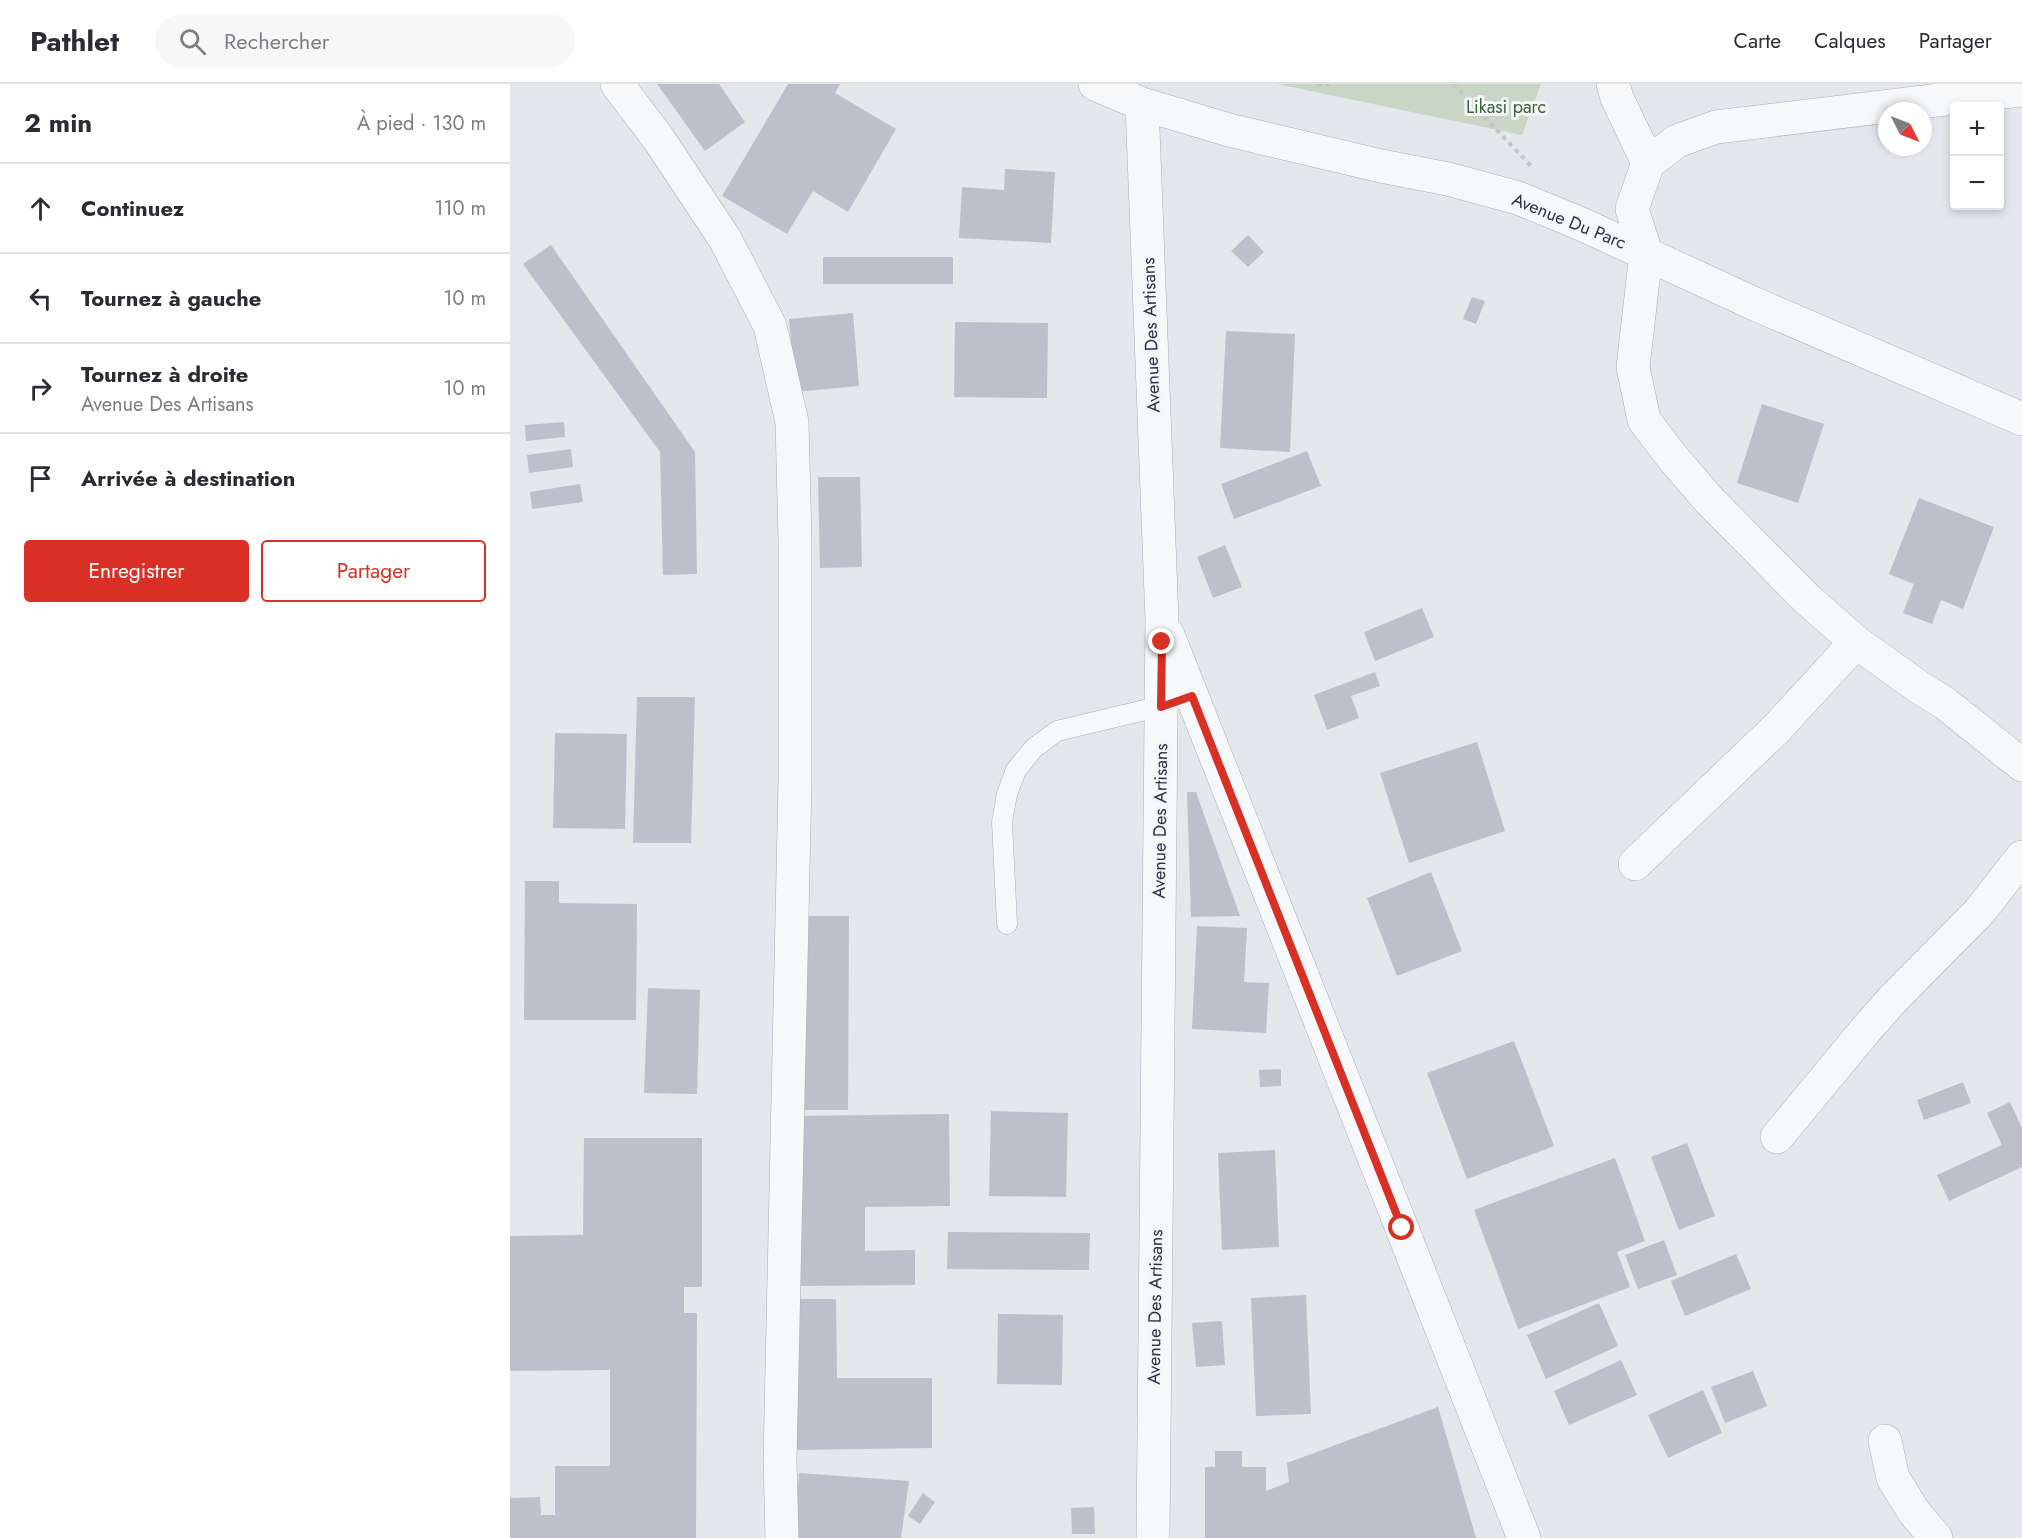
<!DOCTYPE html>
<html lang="fr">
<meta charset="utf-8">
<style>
body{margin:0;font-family:Jost,sans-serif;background:#f7f7f7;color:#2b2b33}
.controls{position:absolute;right:18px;top:18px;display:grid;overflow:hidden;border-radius:6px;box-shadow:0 3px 9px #0003}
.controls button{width:54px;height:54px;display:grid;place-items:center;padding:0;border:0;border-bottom:2px solid #e1e1e2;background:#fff;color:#2b2b33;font:30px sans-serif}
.compass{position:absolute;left:1368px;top:18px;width:54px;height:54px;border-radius:50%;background:#fff;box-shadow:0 3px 9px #0003;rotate:132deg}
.stop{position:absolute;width:18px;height:18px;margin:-14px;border:4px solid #d93025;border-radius:50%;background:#fff}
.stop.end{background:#d93025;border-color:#fff;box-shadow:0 2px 6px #0008}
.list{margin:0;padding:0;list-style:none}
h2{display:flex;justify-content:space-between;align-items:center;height:78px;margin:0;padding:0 24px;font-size:26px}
h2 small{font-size:20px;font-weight:400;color:#7c7c81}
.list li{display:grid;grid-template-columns:39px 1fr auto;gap:18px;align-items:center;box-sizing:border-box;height:90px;padding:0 24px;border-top:2px solid #e1e1e2}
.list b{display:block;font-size:22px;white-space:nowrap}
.list p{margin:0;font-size:20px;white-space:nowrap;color:#7c7c81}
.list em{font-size:20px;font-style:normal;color:#7c7c81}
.actions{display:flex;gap:12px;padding:18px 24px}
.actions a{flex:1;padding:14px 0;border:2px solid #d93025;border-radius:6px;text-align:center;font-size:21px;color:#d93025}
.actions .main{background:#d93025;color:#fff}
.icon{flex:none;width:33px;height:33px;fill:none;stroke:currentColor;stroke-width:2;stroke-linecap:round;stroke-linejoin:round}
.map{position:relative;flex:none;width:1512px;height:1454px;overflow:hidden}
header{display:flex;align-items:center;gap:36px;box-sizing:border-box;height:84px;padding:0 30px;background:#fff;border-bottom:2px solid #e1e1e2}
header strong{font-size:28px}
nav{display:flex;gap:33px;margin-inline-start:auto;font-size:21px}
.search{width:420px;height:54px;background:#f7f7f7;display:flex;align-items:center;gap:15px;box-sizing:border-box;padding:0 21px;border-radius:33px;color:#7c7c81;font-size:22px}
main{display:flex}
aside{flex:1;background:#fff}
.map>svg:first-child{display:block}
</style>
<header>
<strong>Pathlet</strong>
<div class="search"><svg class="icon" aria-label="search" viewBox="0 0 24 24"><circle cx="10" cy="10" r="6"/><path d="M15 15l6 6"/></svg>Rechercher</div>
<nav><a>Carte</a><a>Calques</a><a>Partager</a></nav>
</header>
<main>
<aside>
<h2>2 min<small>À pied · 130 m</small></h2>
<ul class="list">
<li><svg class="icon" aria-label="ahead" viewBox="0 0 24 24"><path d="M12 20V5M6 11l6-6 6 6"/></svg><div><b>Continuez</b></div><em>110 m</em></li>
<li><svg class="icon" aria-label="left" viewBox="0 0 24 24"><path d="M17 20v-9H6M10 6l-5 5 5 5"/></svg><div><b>Tournez à gauche</b></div><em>10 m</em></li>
<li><svg class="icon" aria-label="right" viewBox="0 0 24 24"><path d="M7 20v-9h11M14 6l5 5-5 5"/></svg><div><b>Tournez à droite</b><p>Avenue Des Artisans</p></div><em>10 m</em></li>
<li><svg class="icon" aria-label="arrive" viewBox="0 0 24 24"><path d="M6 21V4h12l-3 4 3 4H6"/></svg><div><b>Arrivée à destination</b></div></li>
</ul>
<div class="actions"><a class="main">Enregistrer</a><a>Partager</a></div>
</aside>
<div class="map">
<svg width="1512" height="1454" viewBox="0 0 1512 1454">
<rect width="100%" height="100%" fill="#e4e7ec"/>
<path fill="#c9d6c5" d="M767,0H1031L1012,51Z"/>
<path fill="#bbc0ca" d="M147,0H209L235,38L195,67Z
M278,0H330L325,9L386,45L338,128L303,107L277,150L212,112Z
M495,85L545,88L541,159L449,154L452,103L494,106Z
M738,151L754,168L738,183L721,167Z
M41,161L185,368L187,490L153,491L150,368L13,180Z
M313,173H443V200H313Z
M962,213L975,217L966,240L953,235Z
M343,229L349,302L285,308L279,235Z
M445,238L538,239L537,314L444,313Z
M716,247L785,250L780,368L710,364Z
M1252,320L1314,340L1288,419L1227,399Z
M54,338L55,353L16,357L15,341Z
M61,365L63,383L19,389L17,371Z
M797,367L811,402L724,435L711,400Z
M308,393H350L352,483L310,484Z
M70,400L73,418L22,425L20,408Z
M1409,414L1484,443L1453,525L1431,516L1422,540L1393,529L1404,500L1379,490Z
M715,461L732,503L703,514L687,473Z
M912,524L924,553L865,577L854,548Z
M865,588L870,602L841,612L849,634L817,646L804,611Z
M127,613H185L181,759H123Z
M45,649L117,650L115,745L43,744Z
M967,658L995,747L899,779L870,689Z
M677,708H686L730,832L681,833Z
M921,788L952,867L887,892L857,814Z
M15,797H49V819L127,820L126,936H14Z
M287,832H339L338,1026H286Z
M687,842L737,844L734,898L759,899L756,949L682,945Z
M138,904L190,906L187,1010L134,1009Z
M1004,957L1044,1062L957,1095L917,989Z
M771,985V1002L750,1003L749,986Z
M1453,998L1461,1019L1414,1036L1407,1016Z
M1500,1018L1512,1044V1083L1439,1117L1427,1091L1492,1061L1477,1029Z
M481,1027L558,1029L556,1113L479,1112Z
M439,1030L440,1122L355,1123V1167L405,1166V1201L287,1202L285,1032Z
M74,1054H192V1203H174V1229H187L186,1454H0V1414L30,1413L31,1431H45V1382H100V1286L0,1287V1152L73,1151Z
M1177,1059L1205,1132L1169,1146L1141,1073Z
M765,1066L769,1163L712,1166L708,1069Z
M1105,1074L1135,1157L1107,1168L1120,1203L1008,1245L964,1126Z
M438,1148L580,1149L579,1186L437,1185Z
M1154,1156L1167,1191L1128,1205L1115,1171Z
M1226,1170L1241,1205L1175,1232L1161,1197Z
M796,1211L801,1330L746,1332L741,1214Z
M283,1215H326L327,1294H422V1364L283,1366Z
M1089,1219L1108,1262L1036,1295L1017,1251Z
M488,1230L553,1231L552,1301L487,1300Z
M712,1237L715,1281L686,1283L682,1239Z
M1111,1276L1127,1311L1059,1341L1044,1307Z
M1243,1287L1257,1322L1215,1339L1201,1303Z
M1193,1306L1212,1349L1158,1374L1138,1331Z
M928,1323L966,1454H695V1383H705V1367H732V1383H756V1407L779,1398L777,1379Z
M289,1389L399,1397L391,1454H284Z
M413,1409L425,1418L410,1440L398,1432Z
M584,1423L585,1450H562L561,1424Z"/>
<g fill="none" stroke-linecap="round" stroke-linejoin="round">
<defs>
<path id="lane" d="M497,840L492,738L497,710L506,686L524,664L547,647L660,620"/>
<path id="street" d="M107,0L148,54L215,155L260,242L282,338L285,456V697L270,1376L272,1454
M585,0L632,20L719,46L871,82L938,95L1008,114L1069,139L1245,220L1512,335
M1103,0L1107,14L1138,79
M1512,6L1206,43L1167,57L1138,79L1122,125L1136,169L1123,283L1134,336L1163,374L1199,416L1297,515L1346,558L1406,601L1436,620L1512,681
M632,20L652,536L643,1454
M658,551L1014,1454
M1125,780L1267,644L1346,558
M1267,1053L1354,948L1382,916L1470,827L1512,773
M1375,1357L1383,1394L1404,1428L1426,1454"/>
</defs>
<use href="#lane" stroke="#a9aeb7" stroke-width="21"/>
<use href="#street" stroke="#a9aeb7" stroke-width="34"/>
<path stroke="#c2c5cb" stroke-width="4" stroke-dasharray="4.5 4.5" stroke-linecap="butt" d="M808,0L815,2L819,0
M943,0L1021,82"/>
<use href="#lane" stroke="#f7f8fa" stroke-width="20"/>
<use href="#street" stroke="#f7f8fa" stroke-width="33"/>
</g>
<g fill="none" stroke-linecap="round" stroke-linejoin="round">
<path stroke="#d93025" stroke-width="8" d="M652,558L651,623L682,612L892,1144"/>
</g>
<g text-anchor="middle" stroke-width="6" stroke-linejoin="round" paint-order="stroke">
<g font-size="18" fill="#3f6138" stroke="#f4f6f9">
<text x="996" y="29">Likasi parc</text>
</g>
<g font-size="18" fill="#2b3445" stroke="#f4f6f9">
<text transform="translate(1059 137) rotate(22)" y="6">Avenue Du Parc</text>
<text transform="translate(641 251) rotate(-92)" y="6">Avenue Des Artisans</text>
<text transform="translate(650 737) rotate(-89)" y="6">Avenue Des Artisans</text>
<text transform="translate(645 1223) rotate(-89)" y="6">Avenue Des Artisans</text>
</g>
</g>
</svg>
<div class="controls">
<button>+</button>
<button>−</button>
</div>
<svg class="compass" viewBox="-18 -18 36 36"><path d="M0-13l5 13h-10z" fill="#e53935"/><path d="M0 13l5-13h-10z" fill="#7c7c81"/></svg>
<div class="stop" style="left:892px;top:1144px"></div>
<div class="stop end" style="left:652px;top:558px"></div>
</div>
</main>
